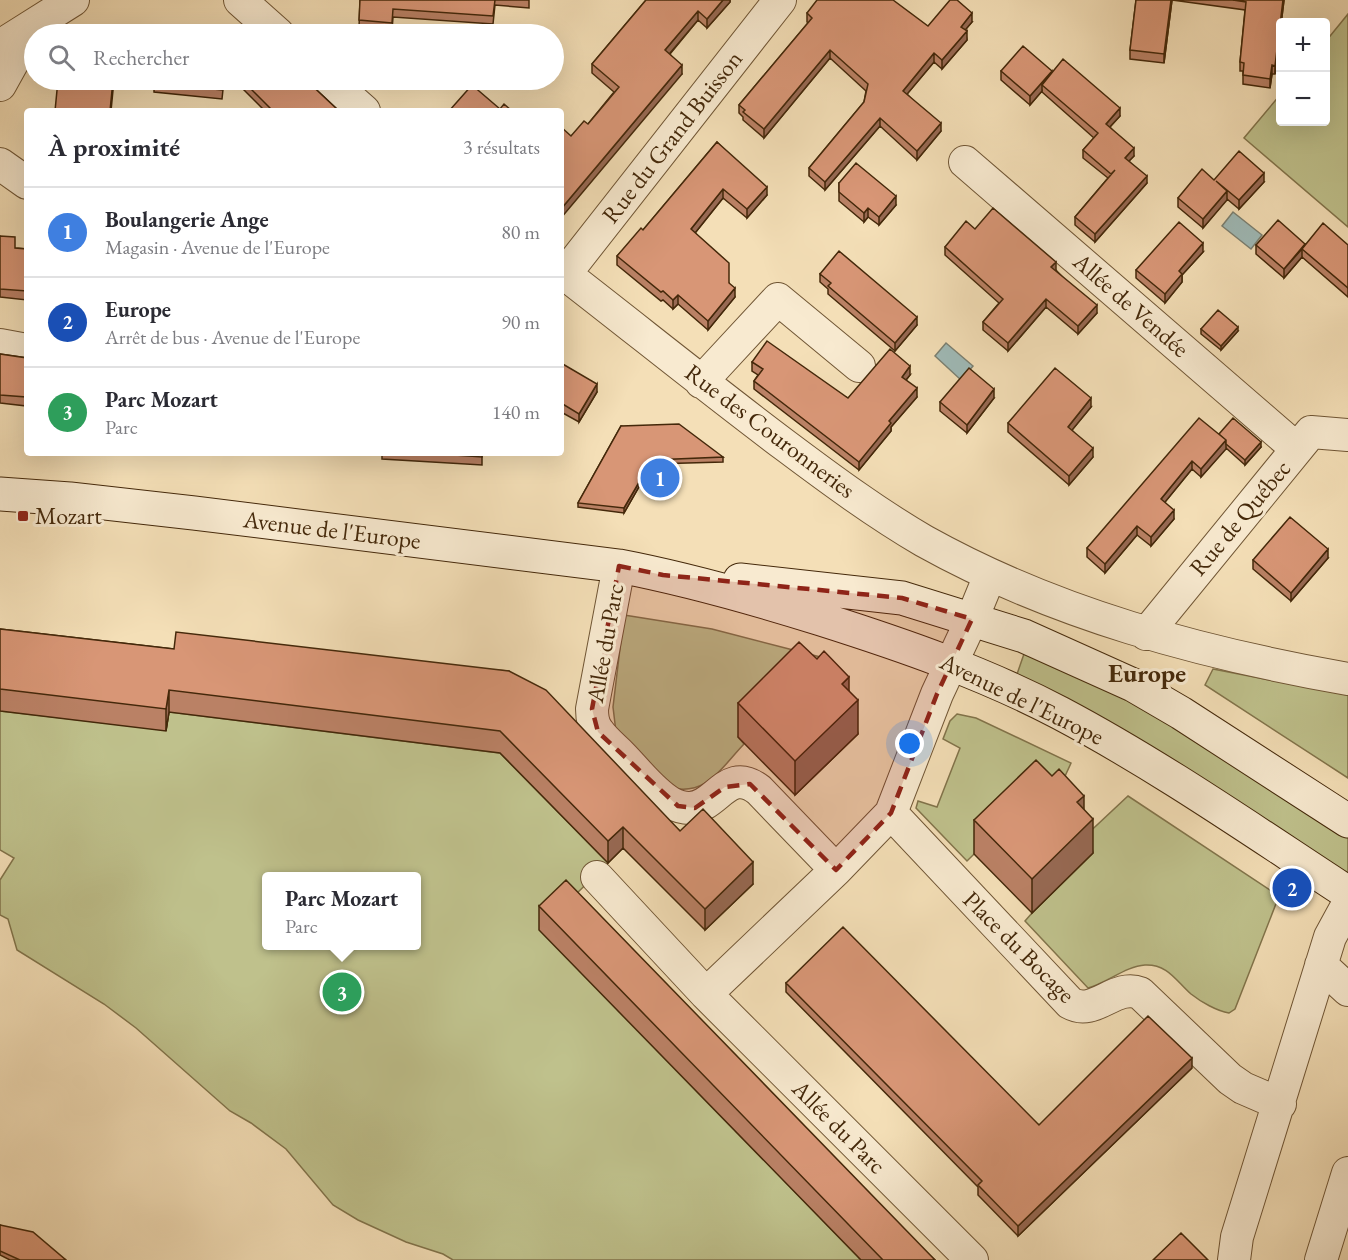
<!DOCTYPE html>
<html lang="fr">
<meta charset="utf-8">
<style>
body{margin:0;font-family:"EB Garamond",serif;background:#f7f7f7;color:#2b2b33}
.controls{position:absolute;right:18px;top:18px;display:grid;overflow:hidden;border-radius:6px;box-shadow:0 6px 24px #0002}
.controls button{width:54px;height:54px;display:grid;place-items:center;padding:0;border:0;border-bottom:2px solid #e1e1e2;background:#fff;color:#2b2b33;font:30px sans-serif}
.you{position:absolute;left:910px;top:744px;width:21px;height:21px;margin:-15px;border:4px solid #fff;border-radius:50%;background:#1a73e8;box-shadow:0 0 0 9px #1a73e833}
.badge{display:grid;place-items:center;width:39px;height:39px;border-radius:50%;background:#7c3aed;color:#fff;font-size:20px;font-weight:700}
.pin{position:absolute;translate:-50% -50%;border:3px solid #fff;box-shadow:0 2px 6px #0006}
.popup{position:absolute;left:262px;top:872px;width:159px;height:78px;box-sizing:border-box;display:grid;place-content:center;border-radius:6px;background:#fff;filter:drop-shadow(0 2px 4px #0005);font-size:20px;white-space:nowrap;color:#7c7c81}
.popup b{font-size:22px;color:#2b2b33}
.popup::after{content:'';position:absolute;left:50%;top:100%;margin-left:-12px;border:12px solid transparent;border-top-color:#fff}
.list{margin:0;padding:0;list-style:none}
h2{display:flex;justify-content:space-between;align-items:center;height:78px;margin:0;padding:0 24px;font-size:26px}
h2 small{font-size:20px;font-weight:400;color:#7c7c81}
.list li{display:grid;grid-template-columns:39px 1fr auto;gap:18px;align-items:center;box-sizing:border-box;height:90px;padding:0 24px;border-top:2px solid #e1e1e2}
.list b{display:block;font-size:22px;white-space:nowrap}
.list p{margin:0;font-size:20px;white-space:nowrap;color:#7c7c81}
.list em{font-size:20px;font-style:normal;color:#7c7c81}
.icon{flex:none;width:33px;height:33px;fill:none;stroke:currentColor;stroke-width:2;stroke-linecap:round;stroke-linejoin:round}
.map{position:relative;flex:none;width:1348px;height:1260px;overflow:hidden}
.search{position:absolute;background:#fff;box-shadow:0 6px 24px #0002;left:24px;top:24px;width:540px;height:66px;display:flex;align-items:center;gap:15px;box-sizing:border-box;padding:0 21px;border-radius:33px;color:#7c7c81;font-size:22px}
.panel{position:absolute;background:#fff;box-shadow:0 6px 24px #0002;left:24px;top:108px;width:540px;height:348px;border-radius:6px}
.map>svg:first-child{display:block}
</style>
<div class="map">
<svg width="1348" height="1260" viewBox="0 0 1348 1260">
<rect width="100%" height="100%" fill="#f4dfb7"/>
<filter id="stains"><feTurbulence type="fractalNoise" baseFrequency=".00333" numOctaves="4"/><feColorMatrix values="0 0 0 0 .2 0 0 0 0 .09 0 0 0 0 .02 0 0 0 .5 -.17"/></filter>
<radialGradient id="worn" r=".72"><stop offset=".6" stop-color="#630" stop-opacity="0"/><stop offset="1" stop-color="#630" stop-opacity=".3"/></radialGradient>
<path fill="#bfc18c" stroke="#82744b" stroke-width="1.5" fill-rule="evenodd" d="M1348,14V227L1244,138L1280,95V122H1326V41Z
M624,615L712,629L824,658L738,737L744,744C721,768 706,798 668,787L616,732L613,707Z
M1025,651L1132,699L1348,834V878L1016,677Z
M1213,669L1348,695V778L1205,685Z
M0,711L166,730L169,712L500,753L608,863L540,929L861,1260H453L443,1254L406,1242L358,1220L333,1205L286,1149L251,1123L230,1111L136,1028L104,1004L17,950L8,919L0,915V880L14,858L0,850ZM267,876H417V946H267Z
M957,714L976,718L1071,763L1050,809L1035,794L967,861L916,808L918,801L937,807L960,748L943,739L950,721Z
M1128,796L1279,896L1235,1009L1229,1013C1217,1011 1201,1002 1191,994C1176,981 1168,964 1145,965C1126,966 1107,983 1088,988L1025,921L1032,913L1081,840Z"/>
<path fill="#9fbab7" stroke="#7b8072" stroke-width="1.5" d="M1233,212L1262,235L1251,249L1222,226Z
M946,343L973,366L961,380L935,356Z"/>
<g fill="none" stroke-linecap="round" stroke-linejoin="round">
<defs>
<path id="street" d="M240,0L278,34
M0,46L73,0
M329,80L364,111
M0,85L15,58L13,38
M965,162L1297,449
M0,164L27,183
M561,271C636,329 710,389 786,446C830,479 876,513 924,541C1055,614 1201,653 1348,679
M565,274L780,0
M0,345L27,350
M701,382L778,299L859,366
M619,566L592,709C592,716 593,725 598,731C604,740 613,747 621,755C636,770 652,792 671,803C677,806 683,808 689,808C717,808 727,765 759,790L836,870
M1146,634L1311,432L1348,435
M891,813L1070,1003C1095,1017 1115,983 1140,993L1230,1079L1243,1088L1280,1104
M597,877L706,994L972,1260
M1321,965L1348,990
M706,994L836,870L891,813L937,694L972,619L990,575
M1234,1260L1237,1237L1330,937L1348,904
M1321,1260L1348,1173"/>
<path id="secondary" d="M0,494L70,499L194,513L619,566C687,579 754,598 821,619C903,645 984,673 1060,713C1160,766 1253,831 1348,893
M740,580L902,598L1024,636L1133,685L1181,713L1348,821"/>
</defs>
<use href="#street" stroke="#705635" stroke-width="34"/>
<use href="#secondary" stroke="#44280a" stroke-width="35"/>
<use href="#street" stroke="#f8ead0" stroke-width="32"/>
<use href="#secondary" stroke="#f8ead0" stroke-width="33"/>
</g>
<path fill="#ba8165" stroke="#44280a" stroke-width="1.5" d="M360,0H529V8L495,5L493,24L393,17L392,31L359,28Z
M646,0H730V2L707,28L698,20L670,54L682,74L571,136L588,124L614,92L592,73V64Z
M1136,0H1284L1275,74H1272L1270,88L1243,84V71H1240V62L1245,10L1172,0L1164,63L1130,59V50Z
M807,13L928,26L972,22L965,30L967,40L942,69L934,62L907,94L941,131L917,160L880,126L825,190L809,176V168L864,102L866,91L830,58L764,138L743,120V117L739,113V105L808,23L807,22Z
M1001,71L1052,72L1120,116L1110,127L1134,156L1129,161L1147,183L1095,242L1075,225V217L1108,178L1083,158V150L1094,138L1042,92V91L1030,105L1001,80Z
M154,80H224L222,99L154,92Z
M234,80H306L339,111H265Z
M717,142L767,195L747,218L723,198L695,233L729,283L735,297L708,330L678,304L673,309L663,300L661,301L617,265V256L643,230Z
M1214,180L1264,182L1239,209L1227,199L1203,228L1178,207V198Z
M839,183L896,205L879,225L868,217L864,222L839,201Z
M975,229L1056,270L1097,313L1078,334L1046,307L1008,351L983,330V322L999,303L945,255V247Z
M0,236L15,248L27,249V300L0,297Z
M1305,244L1348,245V297L1302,257L1284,278L1256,254V245Z
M1203,252L1182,275V282L1165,303L1136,278V270Z
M820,274L917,325L895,351L828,294V289L820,282Z
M1201,329L1238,331L1221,350L1201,334Z
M0,354L27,358V418H25L26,406L0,403Z
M752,362L848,398L910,375L906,380L917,397L891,427V431L859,470L754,389V381L758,375L752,371Z
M561,363L597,392L579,422L561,412Z
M994,398L967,433L940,411V402Z
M1091,407L1072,430L1093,457L1069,485L1008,432V423Z
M621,426L723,457V462L652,464L624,513L578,507V503Z
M1219,434L1261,447L1245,465L1226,448L1201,477L1192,469L1165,502L1174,519L1151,546L1137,535L1105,573L1087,557V548Z
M382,453H482V465L382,459Z
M1328,558L1291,601L1253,569V560Z
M0,629L174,649L509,671L680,831L753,884L705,930L623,848L608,863L500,753L169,712L166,731L0,711Z
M849,691L858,734L795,795L738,737V703Z
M1084,810L1093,853L1032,913L974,854V820Z
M539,906L935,1260H861L539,930Z
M786,983L1039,1125L1192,1068L1018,1236L978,1195V1187L786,992Z
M0,1225L66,1260H10L0,1255Z"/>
<path fill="#976953" stroke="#44280a" stroke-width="1.5" d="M723,0H730V2L707,28V19Z
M1171,0H1172L1164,63V54Z
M1283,0H1284L1275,74V66Z
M698,11V20L665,59V50Z
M972,13V22L961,35V27Z
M967,31V40L942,69V60Z
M830,50V58L764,138V129Z
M934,53V62L903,99V91Z
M682,65V74L561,218V209Z
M1272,65V74L1270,88V79Z
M1052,71V80L1042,85V91L1030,105V96Z
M113,80H114L111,111H110Z
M1120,108V116L1106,131V124Z
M880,118V126L825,190V182Z
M941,123V131L917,160V151Z
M1134,148V156L1125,165V158Z
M1264,173V182L1239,209V200Z
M1147,176V183L1095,242V234Z
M767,187V195L747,218V209Z
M723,189V198L691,238V229Z
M1227,191V200L1203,228V219Z
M896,196V205L879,225V217Z
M868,208V217L864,222V213Z
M1203,243V252L1182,275V282L1165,303V294L1179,271Z
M1302,249V257L1284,278V269Z
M1056,262V270L1051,275V267Z
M735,288V297L708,330V321Z
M678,295V304L673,309V300Z
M1046,299V307L1008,351V343Z
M1097,305V313L1078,334V326Z
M917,317V325L895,351V343Z
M1238,327V331L1221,350V346Z
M910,366V375L902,385V377Z
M597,384V392L579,422V414Z
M917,388V397L891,427V431L859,470V462L889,421Z
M994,389V398L967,433V425Z
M1091,398V407L1068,435V427Z
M1226,440V449L1201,477V469Z
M1261,442V447L1245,465V460Z
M1093,448V457L1069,485V476Z
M652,460V464L624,513V508Z
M1192,461V469L1161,507V499Z
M1174,510V519L1151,546V537Z
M1137,526V535L1105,573V564Z
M1328,549V558L1291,601V593Z
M849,677V708L858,700V734L795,795V761L842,684Z
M169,690V712L166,731V709Z
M1084,796V827L1093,819V853L1032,913V879L1077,802Z
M623,827V848L608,863V841Z
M753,862V884L705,930V909Z
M1192,1058V1068L1018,1236V1226Z"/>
<path fill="#d89676" stroke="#44280a" stroke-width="1.5" d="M360,0H495L493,16L393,9L392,23L359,20Z
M646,0H723L707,19L698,11L665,50L682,65L561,209V127L571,136L584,121L588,124L619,87L592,64Z
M817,0H893L928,26L950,0H957L972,13L961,27L967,31L942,60L934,53L903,91L941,123L917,151L880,118L825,182L809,168L864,102L868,84L830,50L764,129L743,112L745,110L739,105L812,18L807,13Z
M1136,0H1171L1164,54L1130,50Z
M1233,0H1283L1275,66L1272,65L1270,79L1243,75L1244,63L1240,62L1246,2Z
M159,31L212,34H159Z
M1023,46L1052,71L1030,96L1001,71Z
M1063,59L1120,108L1106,124L1134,148L1125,158L1147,176L1095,234L1075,217L1115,170L1111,174L1083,150L1098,133L1042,85Z
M58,80H113L110,111H55Z
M154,80H223L222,90L154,83Z
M242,80H306L339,111H273Z
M472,85L500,109L504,104L512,111H449Z
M717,142L767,187L747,209L723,189L691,229L729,263V283L735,288L708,321L678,295L673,300L663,291L661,292L617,256L641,228L643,230Z
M1239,151L1264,173L1239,200L1216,181L1227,191L1203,219L1178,198L1202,169L1214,180Z
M856,163L896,196L879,217L868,208L864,213L839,192V183Z
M993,208L1056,262L1051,267L1097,305L1078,326L1046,299L1008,343L983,322L1003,299L945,247L966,221L975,229Z
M1278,220L1305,244L1284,269L1256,245Z
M1179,222L1203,243L1179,271L1182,274L1165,294L1136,270Z
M1323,223L1348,245V288L1302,249Z
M0,236L15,237V248L27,249V291L0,289Z
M839,251L917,317L895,343L828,286L831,283L820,274Z
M1218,310L1238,327L1221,346L1201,329Z
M767,341L848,398L890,349L910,366L902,377L917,388L889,421L891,423L859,462L754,381L763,369L752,362Z
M0,354L27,358V409H25L26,397L0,395Z
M561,363L597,384L579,414L561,403Z
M969,368L994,389L967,425L940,402Z
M1055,368L1091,398L1068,427L1093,448L1069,476L1008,423Z
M1199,418L1226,440L1201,469L1192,461L1161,499L1174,510L1151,537L1137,526L1105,564L1087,548Z
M1233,418L1261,442L1245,460L1226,444V440L1219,434Z
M679,424L723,457L652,460L624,508L578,503L621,426Z
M426,453H482V457Z
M1290,517L1328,549L1291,593L1253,560Z
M0,629L174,649L176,632L509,671L546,690L680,831L703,809L753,862L705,909L623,827L608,841L500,731L169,690L166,709L0,689Z
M799,642L817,659L824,651L849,677L842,684L858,700L795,761L738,703Z
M1036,760L1052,776L1059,769L1084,796L1077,802L1093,819L1032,879L974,820Z
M566,880L935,1260H883L539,906Z
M843,927L1039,1125L1148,1016L1192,1058L1018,1226L978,1185L982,1181L786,983Z
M0,1225L33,1232L66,1260H20L0,1251Z
M1181,1233L1208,1260H1153Z"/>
<path fill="#8f2418" fill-opacity="0.2" stroke="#8f2418" stroke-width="4.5" stroke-dasharray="12 8" stroke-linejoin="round" d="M619,566L663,575L902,598L972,619L937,694L891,813L836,870L750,784L725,787L695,808L678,806L598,732L592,709Z"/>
<rect fill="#8f2418" stroke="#f8ead0" stroke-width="2" x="17" y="510" width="12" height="12" rx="3"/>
<g text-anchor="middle" stroke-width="6" stroke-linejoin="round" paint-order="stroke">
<g font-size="24" fill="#44280a" stroke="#f8ead0">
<text transform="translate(672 137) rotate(-52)" y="8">Rue du Grand Buisson</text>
<text transform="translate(1131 305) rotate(41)" y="8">Allée de Vendée</text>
<text transform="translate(770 431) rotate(37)" y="8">Rue des Couronneries</text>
<text transform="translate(1240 518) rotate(-50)" y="8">Rue de Québec</text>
<text transform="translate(332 530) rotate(7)" y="8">Avenue de l'Europe</text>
<text transform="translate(605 643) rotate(-80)" y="8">Allée du Parc</text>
<text transform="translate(1022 699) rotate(26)" y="8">Avenue de l'Europe</text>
<text transform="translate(1019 947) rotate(45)" y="8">Place du Bocage</text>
<text transform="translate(839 1127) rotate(45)" y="8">Allée du Parc</text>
</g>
<g font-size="24" fill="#44280a" stroke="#f8ead0" text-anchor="start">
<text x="35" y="524">Mozart</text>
</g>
<g font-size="26" font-weight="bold" fill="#44280a" stroke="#f8ead0">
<text x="1147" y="682">Europe</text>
</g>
</g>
<rect width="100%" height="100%" filter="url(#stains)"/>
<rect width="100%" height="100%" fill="url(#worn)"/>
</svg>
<div class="controls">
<button>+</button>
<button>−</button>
</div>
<div class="you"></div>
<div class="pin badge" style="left:660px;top:478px;background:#3f7fe0">1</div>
<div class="pin badge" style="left:1292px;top:888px;background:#1a4fb4">2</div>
<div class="pin badge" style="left:342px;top:992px;background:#2e9e5b">3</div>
<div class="popup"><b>Parc Mozart</b>Parc</div>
<div class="search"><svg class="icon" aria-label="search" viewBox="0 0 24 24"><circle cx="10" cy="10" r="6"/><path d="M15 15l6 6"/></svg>Rechercher</div>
<section class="panel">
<h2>À proximité<small>3 résultats</small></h2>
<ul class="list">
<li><span class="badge" style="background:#3f7fe0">1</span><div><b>Boulangerie Ange</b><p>Magasin · Avenue de l'Europe</p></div><em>80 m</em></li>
<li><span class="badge" style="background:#1a4fb4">2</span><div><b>Europe</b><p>Arrêt de bus · Avenue de l'Europe</p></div><em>90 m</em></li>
<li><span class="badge" style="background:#2e9e5b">3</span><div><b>Parc Mozart</b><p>Parc</p></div><em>140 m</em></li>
</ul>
</section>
</div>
